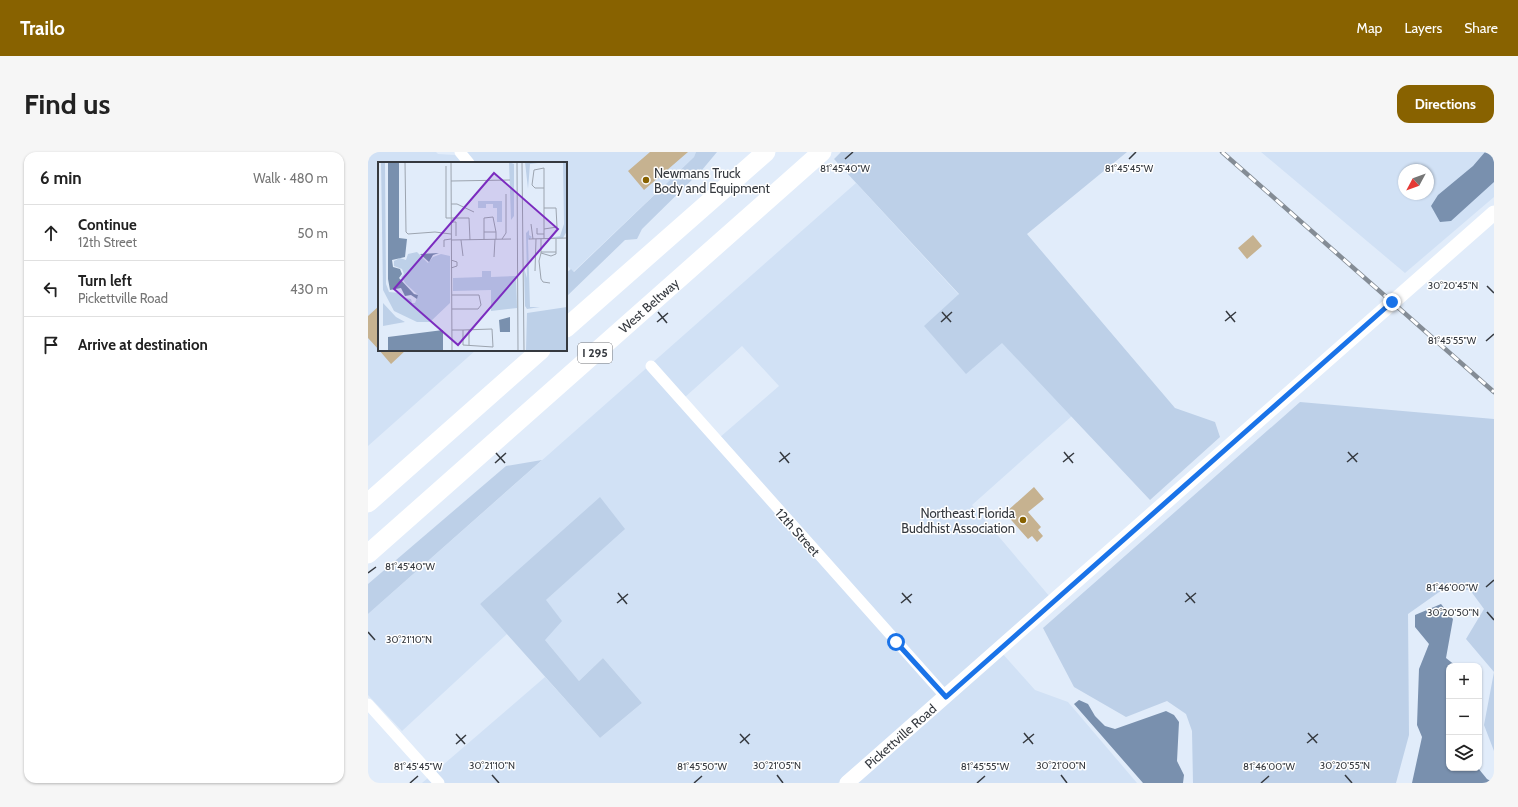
<!DOCTYPE html>
<meta charset="utf-8">
<style>
body{margin:0;font-family:Cabin,sans-serif;background:#f6f6f6;color:#222}
.controls{position:absolute;right:12px;bottom:12px;display:grid;overflow:hidden;border-radius:8px;box-shadow:0 1px 3px #0004}
.controls button{width:36px;height:36px;display:grid;place-items:center;padding:0;border:0;border-bottom:1px solid #e0e0e0;background:#fff;color:#222;font:20px sans-serif}
.compass{position:absolute;left:1030px;top:12px;width:36px;height:36px;border-radius:50%;background:#fff;box-shadow:0 1px 3px #0004;rotate:229deg}
.stop{position:absolute;width:12px;height:12px;margin:-9px;border:3px solid #1a73e8;border-radius:50%;background:#fff}
.stop.end{background:#1a73e8;border-color:#fff;box-shadow:0 1px 4px #0008}
.list{margin:0;padding:0;list-style:none}
h2{display:flex;justify-content:space-between;align-items:center;height:52px;margin:0;padding:0 16px;font-size:17px}
h2 small{font-size:13px;font-weight:400;color:#767676}
.list li{display:grid;grid-template-columns:26px 1fr auto;gap:12px;align-items:center;box-sizing:border-box;height:56px;padding:0 16px;border-top:1px solid #e0e0e0}
.list b{display:block;font-size:15px;white-space:nowrap}
.list p{margin:0;font-size:13px;white-space:nowrap;color:#767676}
.list em{font-size:13px;font-style:normal;color:#767676}
.icon{flex:none;width:22px;height:22px;fill:none;stroke:currentColor;stroke-width:2;stroke-linecap:round;stroke-linejoin:round}
.map{position:relative;flex:none;width:1126px;height:631px;overflow:hidden;border-radius:12px}
header{display:flex;align-items:center;gap:24px;box-sizing:border-box;height:56px;padding:0 20px;background:#886200;color:#fff}
header strong{font-size:19px}
nav{display:flex;gap:22px;margin-inline-start:auto;font-size:14px}
.intro{display:flex;align-items:center;justify-content:space-between;box-sizing:border-box;height:96px;padding:0 24px}
h1{margin:0;font-size:28px}
.button{padding:10px 18px;border-radius:12px;background:#886200;color:#fff;font-size:14px;font-weight:700}
main{display:flex;gap:24px;padding:0 24px}
aside{flex:1;background:#fff;border-radius:12px;box-shadow:0 1px 3px #0004}
.map>svg:first-child{display:block}
</style>
<header>
<strong>Trailo</strong>
<nav><a>Map</a><a>Layers</a><a>Share</a></nav>
</header>
<div class="intro"><h1>Find us</h1><a class="button">Directions</a></div>
<main>
<aside>
<h2>6 min<small>Walk · 480 m</small></h2>
<ul class="list">
<li><svg class="icon" aria-label="ahead" viewBox="0 0 24 24"><path d="M12 20V5M6 11l6-6 6 6"/></svg><div><b>Continue</b><p>12th Street</p></div><em>50 m</em></li>
<li><svg class="icon" aria-label="left" viewBox="0 0 24 24"><path d="M17 20v-9H6M10 6l-5 5 5 5"/></svg><div><b>Turn left</b><p>Pickettville Road</p></div><em>430 m</em></li>
<li><svg class="icon" aria-label="arrive" viewBox="0 0 24 24"><path d="M6 21V4h12l-3 4 3 4H6"/></svg><div><b>Arrive at destination</b></div></li>
</ul>
</aside>
<div class="map">
<svg width="1126" height="631" viewBox="0 0 1126 631">
<rect width="100%" height="100%" fill="#e1ecfa"/>
<path fill="#d1e1f5" fill-rule="evenodd" d="M0,0H68L70,2L87,3L94,11H11V198H108L0,294Z
M98,0H328L326,5L205,120L198,112V11H108Z
M893,0H1126V45L1037,121ZM1036,18H1060V42H1036Z
M488,31L591,143L598,221L634,190L704,264L604,353L682,445L470,631H54L177,525L232,586L274,551L235,506L211,529L177,488L178,448L256,377L112,452L139,482L34,579L0,543V462ZM374,194L411,234L351,286L316,246Z
M634,501L667,538L700,550L769,631H486Z"/>
<path fill="#bdd0e8" d="M328,0H349L334,18L274,77L269,87L257,88L198,145V121L203,117L206,120L326,5Z
M473,0H759L659,82L807,256L847,270L852,285L782,348L634,191L598,222L556,174L591,142L466,7Z
M932,250L1126,267V599L1116,573L1126,520L1098,487L1116,457L1102,438H1074L1040,462L1041,583L1028,631H825L824,579L818,562L799,549L758,565L706,535L675,476Z
M174,308L0,462V432L138,314Z
M232,345L257,377L178,448L194,469L177,488L211,529L235,506L274,551L232,586L112,452Z"/>
<path fill="#7990ae" d="M1117,0H1126V30L1083,69L1072,70L1063,54L1070,43L1105,14Z
M1073,452L1085,467L1078,506L1088,514H1081V616H1110L1119,627L1126,631H1044L1054,585L1049,573L1051,517L1061,492L1047,475V463Z
M711,548L720,552L727,564L737,574L747,577L798,559L806,563L811,570L809,609L816,623L815,631H775L706,552Z"/>
<path fill="#c6b290" d="M282,0H320L276,38L260,19Z
M885,83L894,94L879,107L870,96Z
M11,154V198L0,186V164Z
M11,198H38L23,212Z
M666,335L676,347L660,360L673,375L670,378L675,384L669,390L664,384L660,387L637,361Z"/>
<g fill="none" stroke-linecap="round" stroke-linejoin="round">
<path stroke="#fff" stroke-width="11" d="M92,0L101,11
M283,214L578,545
M0,552L71,631"/>
<path stroke="#fff" stroke-width="15" id="s1" d="M479,631L1126,61"/>
<g stroke="#fff" stroke-width="19">
<path d="M198,176L398,0"/>
<path d="M0,351L173,198"/>
<path id="s2" d="M0,402L454,0"/>
</g>
<defs>
<path id="rail" d="M854,0L1126,240"/>
</defs>
<use href="#rail" stroke="#848c95" stroke-width="4.5"/>
<use href="#rail" stroke="#fff" stroke-width="3" stroke-dasharray="9" stroke-linecap="butt"/>
</g>
<g fill="none" stroke-linecap="round" stroke-linejoin="round">
<path stroke="#1a73e8" stroke-width="5" d="M528,490L578,545L1024,150"/>
</g>
<path fill="none" stroke="#35393f" stroke-width="1.5" d="M477,7L485,0M761,7L768,0M1119,134L1126,141M858,159L867,170M290,160L299,171M574,160L583,170M857,169L868,160M289,170L300,161M573,170L584,160M1118,189L1126,182M412,300L421,311M696,300L705,311M980,300L989,310M128,301L137,311M411,310L422,301M695,310L706,301M979,310L990,301M127,311L138,301M0,421L8,415M1118,435L1126,428M250,441L259,452M534,441L543,451M818,441L827,451M817,450L828,441M249,451L260,442M533,451L544,442M1119,460L1126,468M0,480L7,488M656,581L665,592M940,581L949,591M88,582L97,592M372,582L381,592M372,591L382,582M655,591L666,582M939,591L950,582M88,592L98,583M124,623L131,631M409,623L415,631M693,623L699,631M977,623L984,631M42,631L50,624M326,631L334,624M609,631L617,624M893,631L901,624"/>
<g fill="#886200" stroke="#fff" stroke-width="1.5">
<circle cx="278" cy="28" r="4"/>
<circle cx="655" cy="368" r="4"/>
</g>
<g text-anchor="middle" stroke-width="3" stroke-linejoin="round" paint-order="stroke">
<rect fill="#fff" stroke="#727479" stroke-width="1" x="210" y="191" width="34" height="20" rx="3"/>
<g font-size="12" font-weight="bold" fill="#35393f">
<text x="227" y="205">I 295</text>
</g>
<g font-size="13" fill="#35393f" stroke="#fff" text-anchor="start">
<text x="286" y="26">Newmans Truck<tspan x="286" dy="15">Body and Equipment</tspan></text>
<text x="647" y="366" text-anchor="end">Northeast Florida<tspan x="647" dy="15">Buddhist Association</tspan></text>
</g>
<g font-size="13" fill="#35393f" stroke="#fff">
<text dy="5" stroke="none"><textPath href="#s2" startOffset="375">West Beltway</textPath></text>
<text transform="translate(430 380) rotate(48)" y="5">12th Street</text>
<text dy="5" stroke="none"><textPath href="#s1" startOffset="71">Pickettville Road</textPath></text>
</g>
</g>
<g transform="translate(10 10)">
<rect width="189" height="189" fill="#e1ecfa"/>
<path d="M3,0H7L8,122L11,130L22,131L27,136L33,137L34,141H37L40,133L28,122L23,115L26,112L24,107L16,104V99L22,96L28,98L30,92L39,90L50,101L55,95L63,92L72,94V141L52,160H39L16,149L5,128ZM131,0L136,2V54L133,58ZM147,0H168L152,2L150,27ZM174,0H188L189,69L185,76H172L182,74L186,62L185,1ZM100,39H124V60H119V46H115V42H108V46H100ZM151,68V73L154,75L150,78L152,145H162L149,147L147,144L146,106L149,116L148,71ZM104,109H113V115L138,114L139,146L113,149V128L75,129V116L104,115ZM5,141L18,155L27,160L5,164ZM189,145V189L148,188L149,151Z" fill="#bdd0e8"/>
<path d="M10,0H21V76L29,77L27,95L14,98L15,105L22,107L24,112L21,116L36,132L40,133L39,137L33,133L27,134L23,126L12,128L10,117ZM61,91L55,93L51,100L42,92ZM132,155V170H122L121,158ZM65,168V189H10V175Z" fill="#7990ae"/>
<path fill="none" stroke="#9ca4af" stroke-width="1" d="M27,0L28,70L30,72L57,70L73,72M73,0L74,189M139,0L140,189M144,0L146,189M189,0V15M68,4V56H91L92,78M73,19L132,18M73,42H79L96,50M166,46V6L156,8L154,23L157,26H166M73,60H78V74M153,62L155,77M159,66V72H166M106,70V56L115,55L118,70M124,77L128,71V32M151,77L189,76M163,77V91L173,94L178,92V77M166,77V46H178L179,65L166,67M73,78L133,77M83,78L85,94M106,78V70H118V77M66,85V78L73,77M163,90H178M163,91L161,99L163,117L165,120L172,121M116,95L117,77M73,98L79,100V104L73,106M157,109L158,77M74,133H101L103,143L100,147H74M74,168H85L114,167L115,185L85,183V168M91,168V183"/>
<path fill="#7b2cbf" fill-opacity="0.15" stroke="#7b2cbf" stroke-width="2" d="M116,11L180,67L80,183L16,127Z"/>
<rect width="189" height="189" fill="none" stroke="#35393f" stroke-width="2"/>
</g>
<g font-size="10" text-anchor="middle" fill="#35393f" stroke="#fff" stroke-width="3" stroke-linejoin="round" paint-order="stroke">
<text x="477" y="20">81°45'40"W</text>
<text x="761" y="20">81°45'45"W</text>
<text x="1085" y="137">30°20'45"N</text>
<text x="1084" y="192">81°45'55"W</text>
<text x="42" y="418">81°45'40"W</text>
<text x="1084" y="439">81°46'00"W</text>
<text x="1085" y="464">30°20'50"N</text>
<text x="41" y="491">30°21'10"N</text>
<text x="124" y="617">30°21'10"N</text>
<text x="409" y="617">30°21'05"N</text>
<text x="693" y="617">30°21'00"N</text>
<text x="977" y="617">30°20'55"N</text>
<text x="50" y="618">81°45'45"W</text>
<text x="334" y="618">81°45'50"W</text>
<text x="617" y="618">81°45'55"W</text>
<text x="901" y="618">81°46'00"W</text>
</g>
</svg>
<div class="controls">
<button>+</button>
<button>−</button>
<button><svg class="icon" aria-label="layers" viewBox="0 0 24 24"><path d="M12 4l9 5-9 5-9-5zM3 14l9 5 9-5"/></svg></button>
</div>
<svg class="compass" viewBox="-18 -18 36 36"><path d="M0-13l5 13h-10z" fill="#e53935"/><path d="M0 13l5-13h-10z" fill="#767676"/></svg>
<div class="stop" style="left:528px;top:490px"></div>
<div class="stop end" style="left:1024px;top:150px"></div>
</div>
</main>
